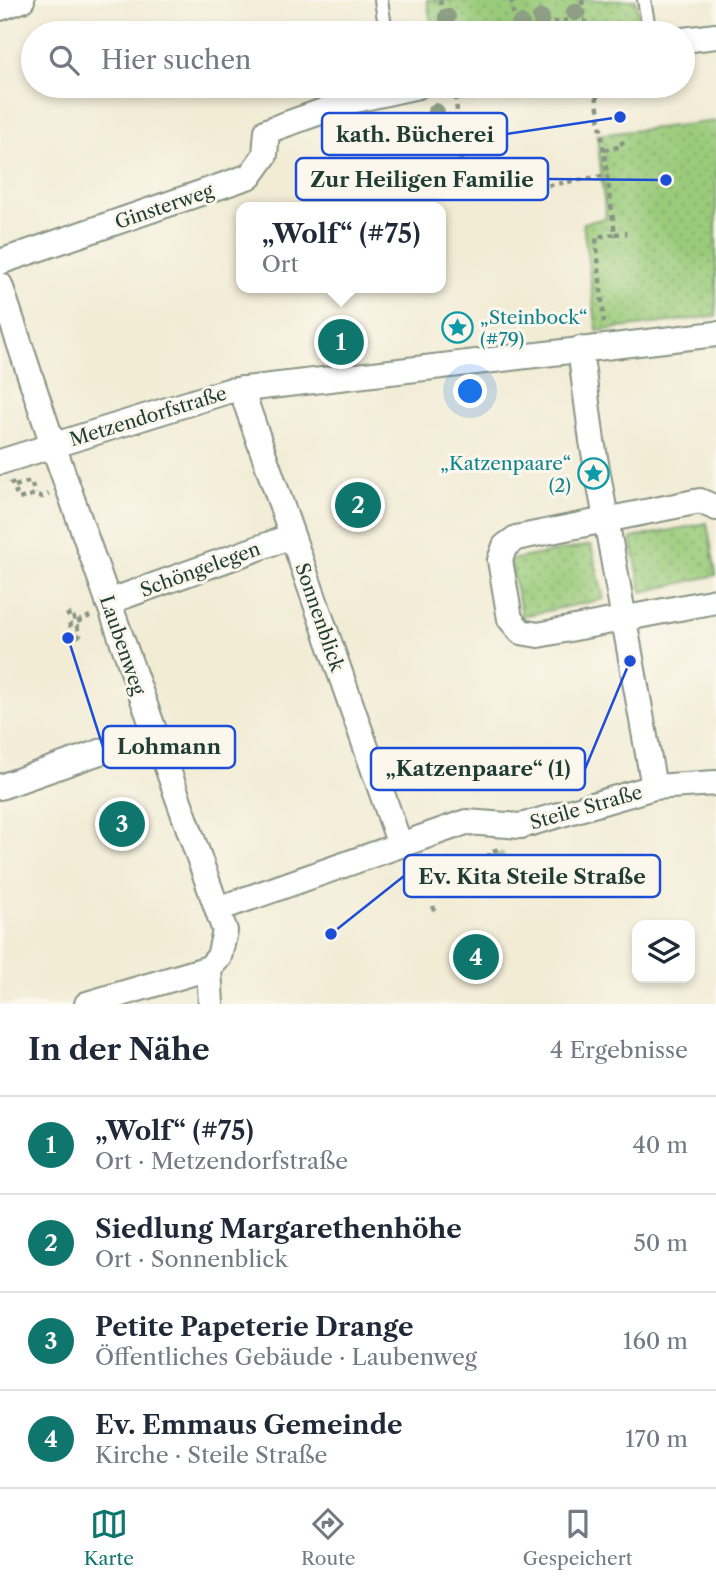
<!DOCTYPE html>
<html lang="de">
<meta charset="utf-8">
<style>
body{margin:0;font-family:"Libre Caslon Text",serif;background:#f2f2f3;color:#1f2937}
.controls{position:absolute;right:21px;bottom:21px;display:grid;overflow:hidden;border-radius:14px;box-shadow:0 4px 10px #0003}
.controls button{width:63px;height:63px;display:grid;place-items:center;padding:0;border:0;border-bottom:2px solid #e0e1e3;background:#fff;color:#1f2937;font:35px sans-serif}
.you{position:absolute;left:471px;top:392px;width:24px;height:24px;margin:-18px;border:5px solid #fff;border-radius:50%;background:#1a73e8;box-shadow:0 0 0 10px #1a73e833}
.badge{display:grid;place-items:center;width:46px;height:46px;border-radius:50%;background:#0f766e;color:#fff;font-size:23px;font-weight:700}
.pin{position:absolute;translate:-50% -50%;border:4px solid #fff;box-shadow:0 2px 7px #0006}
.popup{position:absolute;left:236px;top:202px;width:210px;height:91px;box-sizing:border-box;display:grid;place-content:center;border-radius:14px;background:#fff;filter:drop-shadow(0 2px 5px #0005);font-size:23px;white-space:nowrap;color:#747a83}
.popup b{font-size:26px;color:#1f2937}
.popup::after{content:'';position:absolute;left:50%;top:100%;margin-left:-14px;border:14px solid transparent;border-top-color:#fff}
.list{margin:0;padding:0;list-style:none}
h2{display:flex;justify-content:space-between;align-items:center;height:91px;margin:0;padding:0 28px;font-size:30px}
h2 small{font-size:23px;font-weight:400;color:#747a83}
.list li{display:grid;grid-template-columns:46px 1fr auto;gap:21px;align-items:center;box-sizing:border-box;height:98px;padding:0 28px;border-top:2px solid #e0e1e3}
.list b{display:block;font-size:26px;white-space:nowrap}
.list p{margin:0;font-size:23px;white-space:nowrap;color:#747a83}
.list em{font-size:23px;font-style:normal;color:#747a83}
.icon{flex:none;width:38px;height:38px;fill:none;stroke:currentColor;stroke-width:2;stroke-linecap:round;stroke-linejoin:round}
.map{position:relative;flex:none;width:716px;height:1004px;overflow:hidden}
.search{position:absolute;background:#fff;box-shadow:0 4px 10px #0003;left:21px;right:21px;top:21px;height:77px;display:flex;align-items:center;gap:18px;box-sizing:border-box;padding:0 24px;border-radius:38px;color:#747a83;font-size:26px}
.sheet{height:483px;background:#fff}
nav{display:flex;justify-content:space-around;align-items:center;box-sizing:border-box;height:98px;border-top:2px solid #e0e1e3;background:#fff;font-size:19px;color:#747a83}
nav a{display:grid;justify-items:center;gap:4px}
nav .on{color:#0f766e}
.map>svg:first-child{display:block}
</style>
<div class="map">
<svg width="716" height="1004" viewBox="0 0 716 1004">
<defs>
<pattern id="grass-dots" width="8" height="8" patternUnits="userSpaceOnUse" patternTransform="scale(1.75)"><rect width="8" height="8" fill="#9acb7a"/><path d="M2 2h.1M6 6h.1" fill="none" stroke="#7da665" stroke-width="1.8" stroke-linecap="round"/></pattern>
</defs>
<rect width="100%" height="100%" fill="#fbf7ec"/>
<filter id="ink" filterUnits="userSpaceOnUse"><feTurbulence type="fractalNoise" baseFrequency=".0143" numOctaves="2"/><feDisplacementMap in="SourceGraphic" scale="14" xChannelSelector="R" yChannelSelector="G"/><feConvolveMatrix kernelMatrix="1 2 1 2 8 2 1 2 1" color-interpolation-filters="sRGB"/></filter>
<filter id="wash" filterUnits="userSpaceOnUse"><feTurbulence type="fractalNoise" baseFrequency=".00686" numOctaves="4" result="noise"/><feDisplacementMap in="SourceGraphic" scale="28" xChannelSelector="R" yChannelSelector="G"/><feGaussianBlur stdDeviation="1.57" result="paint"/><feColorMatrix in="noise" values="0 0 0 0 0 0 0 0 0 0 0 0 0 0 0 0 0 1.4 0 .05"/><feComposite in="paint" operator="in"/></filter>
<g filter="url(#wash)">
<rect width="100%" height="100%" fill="#f2ecd5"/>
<path fill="url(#grass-dots)" stroke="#5c8457" stroke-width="2" d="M427,0H636L641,25L592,33H440L438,28L432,29Z
M716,121V316L597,331L583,223L606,218L597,135Z
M707,523L716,575L642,592L631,538Z
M591,545L604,599L522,616L510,560Z
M502,853L511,880L498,884L489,858Z"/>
</g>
<g filter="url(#ink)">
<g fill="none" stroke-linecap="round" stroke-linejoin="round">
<defs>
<path id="service" d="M381,0L386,33
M644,0L650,33"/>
<path id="minor" d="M0,8L22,0
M683,40L716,36
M0,262L250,176L265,155L267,131L351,101L418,86
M0,285L53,445L225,931L219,957L209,968L211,1004
M580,349L592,441L654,787
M241,389L400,845
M0,462L228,391L716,334
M716,508L700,501L516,538L505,546L500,560L510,619L521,632L538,635L716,601
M108,602L292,536
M0,787L154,733
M218,909L466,822L521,826L654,787L716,783
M87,1004L209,968"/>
</defs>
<use href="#service" stroke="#889484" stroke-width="16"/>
<use href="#minor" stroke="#889484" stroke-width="28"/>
<path stroke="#889484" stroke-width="4.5" stroke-dasharray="5 5" stroke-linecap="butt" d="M440,0L446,33
M511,0L516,29
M582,0L587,33
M494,33L585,17
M455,86L464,200L608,175
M595,86L615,234L596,237L604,324
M604,150L623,146L621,138
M615,234L627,233
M11,481L19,499L35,494L42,497L49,494
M15,486L31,481L35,494
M66,616L72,613L80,635L73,638
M68,626L90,616
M489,858V852L499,849
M409,865L416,883
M491,892L518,884
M433,906L436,915"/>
<use href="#service" stroke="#fff" stroke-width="12"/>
<use href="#minor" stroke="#fff" stroke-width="24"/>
</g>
<g fill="#8f9f86">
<circle cx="575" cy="12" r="9"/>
<circle cx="447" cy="17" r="9"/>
<circle cx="541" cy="18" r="9"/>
<circle cx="521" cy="24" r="9"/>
<circle cx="436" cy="112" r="9"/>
</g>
</g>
<defs>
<symbol id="sight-ring" viewBox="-11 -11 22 22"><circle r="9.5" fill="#fbf7ec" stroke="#0f9aa8" stroke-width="1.5"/><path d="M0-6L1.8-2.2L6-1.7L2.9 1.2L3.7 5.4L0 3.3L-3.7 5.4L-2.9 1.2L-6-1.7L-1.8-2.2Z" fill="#0f9aa8"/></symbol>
</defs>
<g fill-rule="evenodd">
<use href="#sight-ring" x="440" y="310" width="35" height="35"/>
<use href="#sight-ring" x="576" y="456" width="35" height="35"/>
</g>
<g text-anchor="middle" stroke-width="6" stroke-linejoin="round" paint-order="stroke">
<g font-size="19" fill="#1f3d34" stroke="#fbf7ec">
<text transform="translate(164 206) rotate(-19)" y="7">Ginsterweg</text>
<text transform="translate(148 416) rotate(-17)" y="7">Metzendorfstraße</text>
<text transform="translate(200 569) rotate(-20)" y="7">Schöngelegen</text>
<text transform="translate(320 617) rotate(71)" y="7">Sonnenblick</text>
<text transform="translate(123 645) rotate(71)" y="7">Laubenweg</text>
<text transform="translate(586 807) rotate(-16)" y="7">Steile Straße</text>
</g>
<g font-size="19" fill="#0d838f" stroke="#fbf7ec" text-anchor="start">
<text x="480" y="324">„Steinbock“<tspan x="480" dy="22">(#79)</tspan></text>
<text x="571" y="470" text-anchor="end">„Katzenpaare“<tspan x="571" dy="22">(2)</tspan></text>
</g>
</g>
<path fill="none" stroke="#1d4ed8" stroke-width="2.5" d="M620 117L507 134M666 180L548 179M68 638L103 747M630 661L585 769M331 934L404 876"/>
<g fill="#1d4ed8" stroke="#fbf7ec" stroke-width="2.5">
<circle cx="620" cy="117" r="7"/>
<circle cx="666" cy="180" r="7"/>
<circle cx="68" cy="638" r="7"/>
<circle cx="630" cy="661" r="7"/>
<circle cx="331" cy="934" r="7"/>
</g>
<g fill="#fbf7ec" stroke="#1d4ed8" stroke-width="2.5">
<rect x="322" y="113" width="185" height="42" rx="7"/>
<rect x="296" y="158" width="252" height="42" rx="7"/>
<rect x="103" y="726" width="132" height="42" rx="7"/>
<rect x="371" y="748" width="214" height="42" rx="7"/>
<rect x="404" y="855" width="256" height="42" rx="7"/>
</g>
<g font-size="21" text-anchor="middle" font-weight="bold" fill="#1f3d34">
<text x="415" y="142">kath. Bücherei</text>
<text x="422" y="187">Zur Heiligen Familie</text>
<text x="169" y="754">Lohmann</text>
<text x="478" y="776">„Katzenpaare“ (1)</text>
<text x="532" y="884">Ev. Kita Steile Straße</text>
</g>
</svg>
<div class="controls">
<button><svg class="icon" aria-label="layers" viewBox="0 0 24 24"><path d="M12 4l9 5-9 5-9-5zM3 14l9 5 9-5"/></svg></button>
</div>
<div class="you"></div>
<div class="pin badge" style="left:341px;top:342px">1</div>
<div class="popup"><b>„Wolf“ (#75)</b>Ort</div>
<div class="pin badge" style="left:358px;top:505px">2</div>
<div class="pin badge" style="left:122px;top:824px">3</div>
<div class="pin badge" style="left:476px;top:957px">4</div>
<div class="search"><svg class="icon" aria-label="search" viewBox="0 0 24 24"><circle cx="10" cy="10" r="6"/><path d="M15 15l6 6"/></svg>Hier suchen</div>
</div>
<section class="sheet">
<h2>In der Nähe<small>4 Ergebnisse</small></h2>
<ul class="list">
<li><span class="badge">1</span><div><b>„Wolf“ (#75)</b><p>Ort · Metzendorfstraße</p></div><em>40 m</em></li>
<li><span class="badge">2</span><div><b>Siedlung Margarethenhöhe</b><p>Ort · Sonnenblick</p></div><em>50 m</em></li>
<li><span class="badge">3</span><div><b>Petite Papeterie Drange</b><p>Öffentliches Gebäude · Laubenweg</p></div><em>160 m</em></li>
<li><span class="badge">4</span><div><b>Ev. Emmaus Gemeinde</b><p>Kirche · Steile Straße</p></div><em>170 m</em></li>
</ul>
</section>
<nav>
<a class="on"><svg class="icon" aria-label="map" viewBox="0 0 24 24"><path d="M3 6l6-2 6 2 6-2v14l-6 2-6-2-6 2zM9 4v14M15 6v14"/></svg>Karte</a>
<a><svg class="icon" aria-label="directions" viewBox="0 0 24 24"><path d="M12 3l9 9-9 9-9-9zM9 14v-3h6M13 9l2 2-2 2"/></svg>Route</a>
<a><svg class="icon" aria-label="saved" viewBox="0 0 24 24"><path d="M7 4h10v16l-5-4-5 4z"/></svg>Gespeichert</a>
</nav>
